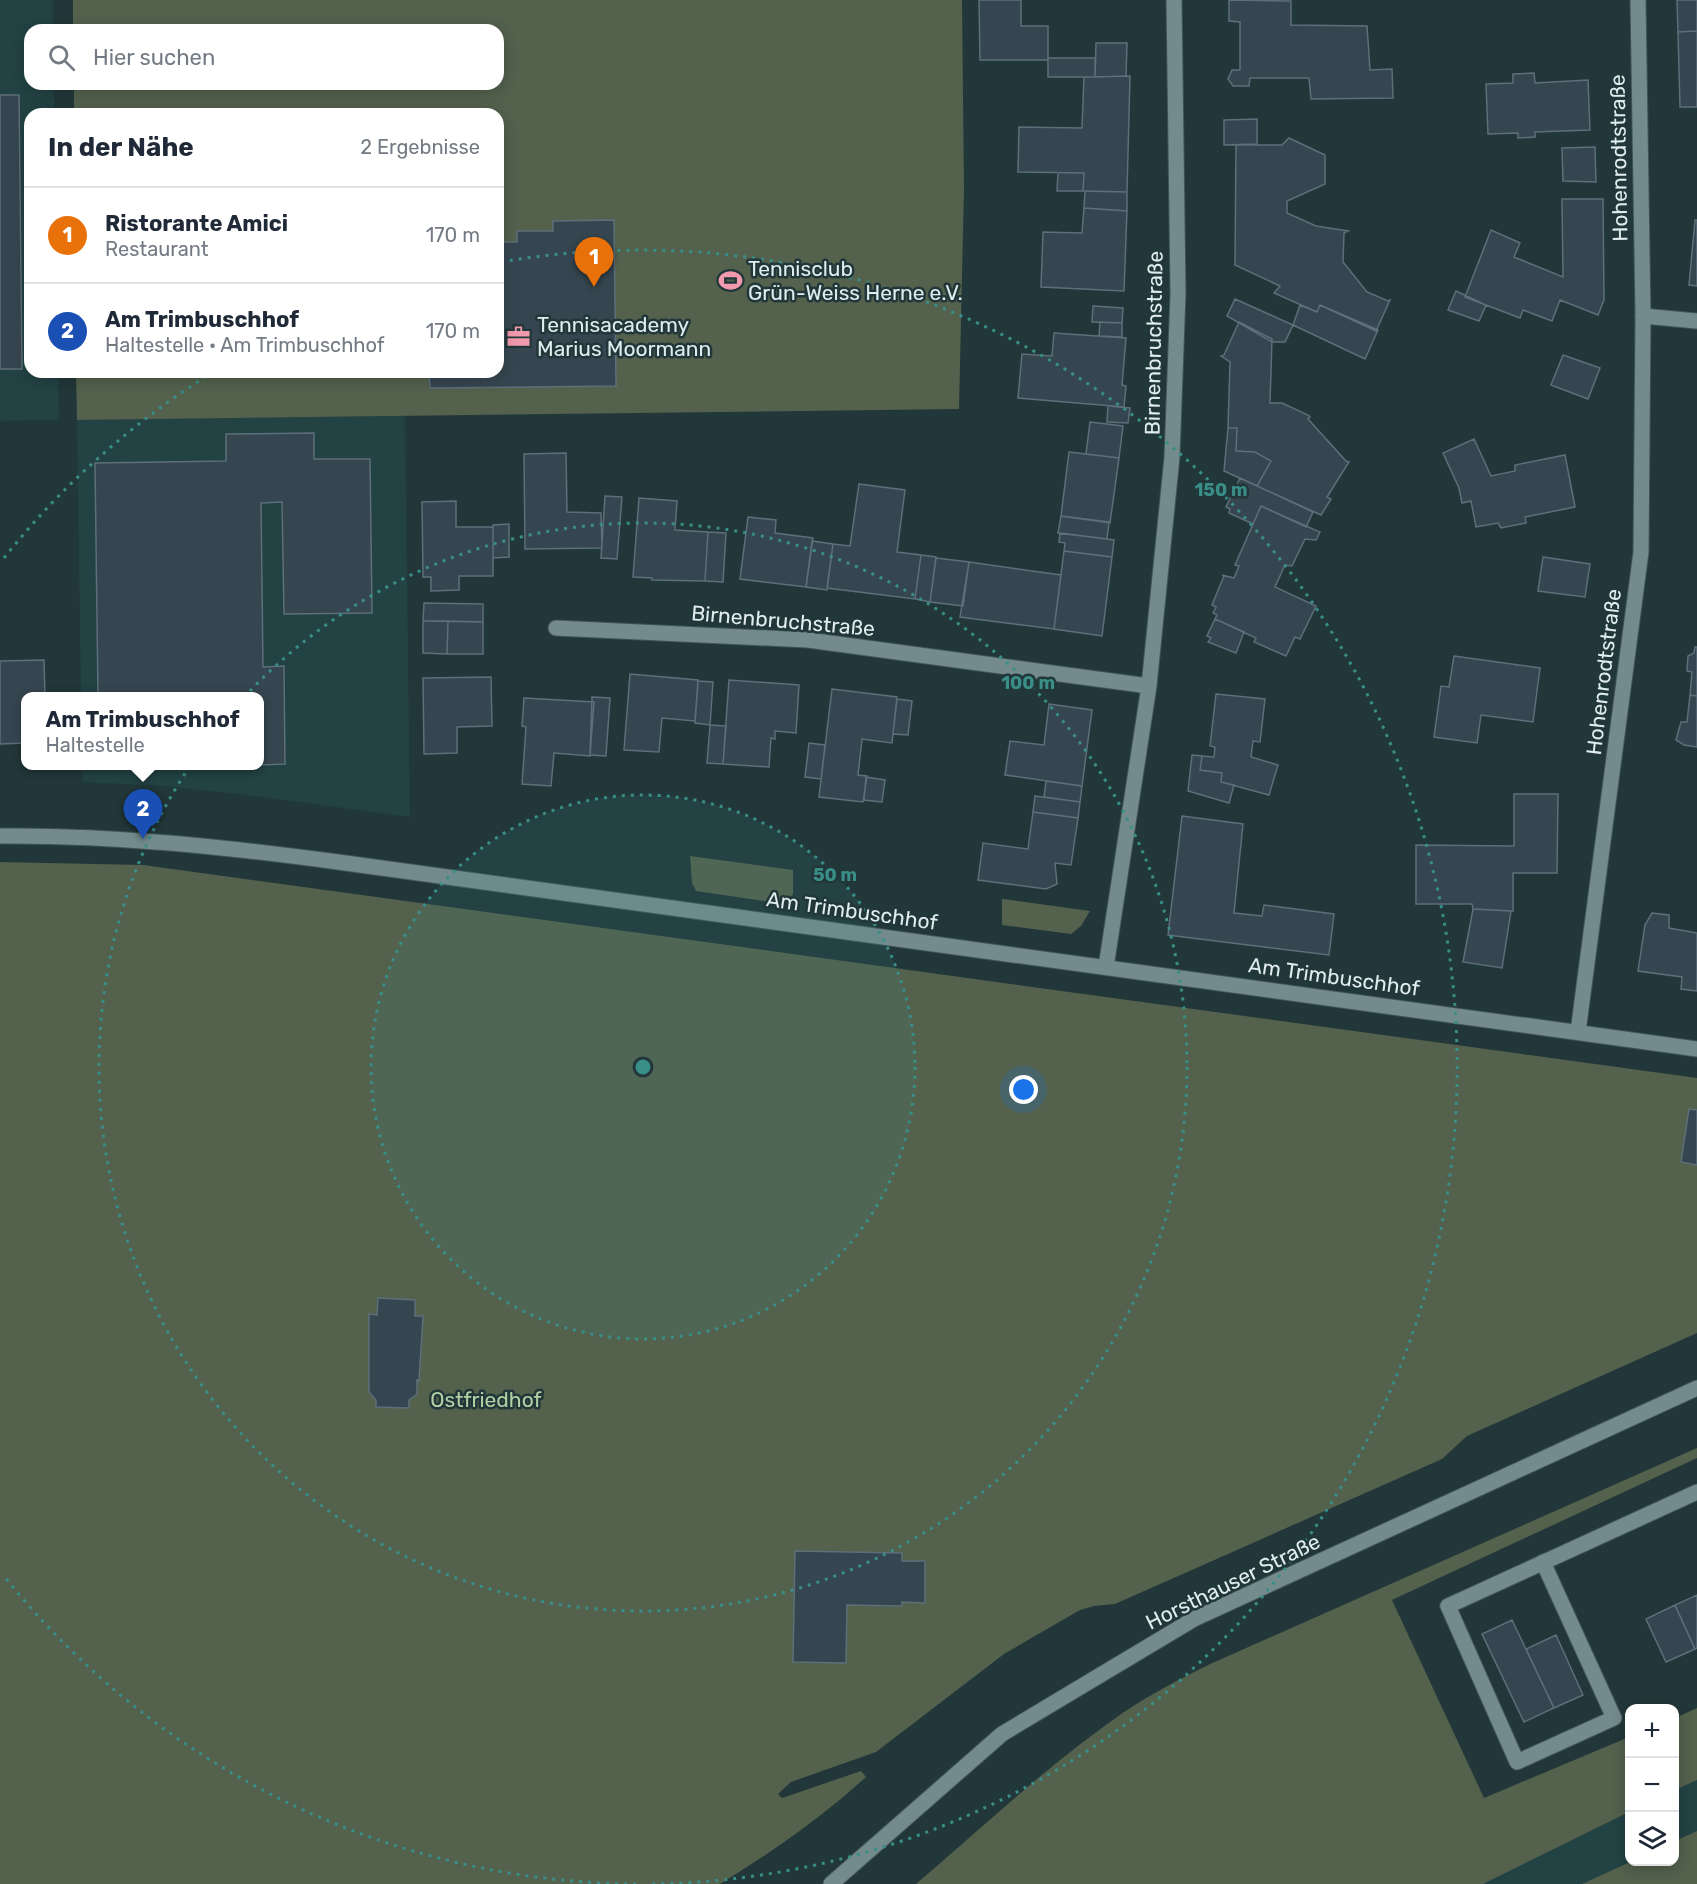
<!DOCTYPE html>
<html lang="de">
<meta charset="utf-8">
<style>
body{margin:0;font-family:Rubik,sans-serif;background:#f2f2f3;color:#1f2937}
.controls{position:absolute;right:18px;bottom:18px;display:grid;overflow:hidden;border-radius:12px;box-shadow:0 3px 15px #0003}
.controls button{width:54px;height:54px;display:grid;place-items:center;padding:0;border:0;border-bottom:2px solid #e0e1e3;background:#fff;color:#1f2937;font:30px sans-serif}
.you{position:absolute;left:1024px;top:1090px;width:21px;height:21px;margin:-15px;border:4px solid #fff;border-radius:50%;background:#1a73e8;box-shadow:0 0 0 9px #1a73e833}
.badge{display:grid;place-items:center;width:39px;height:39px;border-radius:50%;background:#b45309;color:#fff;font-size:20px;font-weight:700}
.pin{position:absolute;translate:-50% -50px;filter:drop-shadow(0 2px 3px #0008)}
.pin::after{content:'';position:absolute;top:32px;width:21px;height:18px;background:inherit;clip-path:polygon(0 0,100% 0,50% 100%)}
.popup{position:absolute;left:21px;top:692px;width:243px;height:78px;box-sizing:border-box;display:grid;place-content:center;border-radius:12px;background:#fff;filter:drop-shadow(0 2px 4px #0005);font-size:20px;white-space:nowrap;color:#747a83}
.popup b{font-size:22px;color:#1f2937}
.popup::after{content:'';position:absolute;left:50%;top:100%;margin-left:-12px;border:12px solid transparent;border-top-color:#fff}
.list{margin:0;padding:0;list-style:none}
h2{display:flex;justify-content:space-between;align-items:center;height:78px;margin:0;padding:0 24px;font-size:26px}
h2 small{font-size:20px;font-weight:400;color:#747a83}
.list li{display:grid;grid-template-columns:39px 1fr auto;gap:18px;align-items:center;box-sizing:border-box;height:96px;padding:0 24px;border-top:2px solid #e0e1e3}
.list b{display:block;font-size:22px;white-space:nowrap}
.list p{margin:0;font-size:20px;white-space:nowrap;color:#747a83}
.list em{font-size:20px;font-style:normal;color:#747a83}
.icon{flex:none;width:33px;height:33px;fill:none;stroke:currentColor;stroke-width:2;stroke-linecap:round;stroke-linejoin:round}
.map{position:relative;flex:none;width:1697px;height:1884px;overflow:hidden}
.search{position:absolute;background:#fff;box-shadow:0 3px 15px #0003;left:24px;top:24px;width:480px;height:66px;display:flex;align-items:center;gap:15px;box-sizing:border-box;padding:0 21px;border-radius:18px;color:#747a83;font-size:22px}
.panel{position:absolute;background:#fff;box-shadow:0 3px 15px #0003;left:24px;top:108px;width:480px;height:270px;border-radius:18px}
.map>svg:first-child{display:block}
</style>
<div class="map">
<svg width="1697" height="1884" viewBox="0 0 1697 1884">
<rect width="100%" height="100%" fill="#223739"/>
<path fill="#234244" d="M0,0H53V30H30V84H54V114H30V372H58L59,420L0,421Z
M405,416L410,817L246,795L163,786L82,782V766H260V696H81L77,420Z
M1697,1780V1884H1483L1629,1812L1630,1862H1674L1675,1790Z"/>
<path fill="#53614d" d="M73,0H962L964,189L959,409L77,420L76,372H498V114H74V84H498V30H73Z
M690,856L793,870V894L785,904L696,891L692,883Z
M0,862L143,865L1697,1078V1333L1467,1436L1442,1459L1115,1604L1094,1606L1080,1610L1004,1654L876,1752L791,1782L778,1794L782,1798L861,1771L866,1777C821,1818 772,1852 720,1884H0Z
M1002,899H1003L1090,911L1081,926L1071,934L1002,925Z
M1697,1448V1458L1392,1600L1484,1798L1629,1737V1812L1483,1884H916C984,1826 1050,1763 1124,1712C1151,1694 1180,1679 1208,1665Z
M1697,1708V1780L1675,1790V1718Z
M1697,1831V1884H1582L1630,1862H1674L1675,1841Z"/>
<path fill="#364650" stroke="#5d6f7a" stroke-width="1.5" d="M979,0H1021V26H1048V60H980Z
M1229,0L1291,1V25L1367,26L1370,70L1392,69L1393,98L1311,99L1309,78H1250L1249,86H1233L1228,79L1232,70H1240V22L1229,21Z
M1677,0H1697V31L1678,32Z
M1697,31V107H1680L1678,32Z
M1096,43H1127L1126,76L1095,77Z
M1048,58H1095V77H1048Z
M1534,73L1535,83L1588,80L1590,130L1535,132V137L1518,138V133L1488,134L1486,84L1513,83V74Z
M1130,76L1127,192L1083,191L1084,173L1018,172L1019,127L1082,128L1084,77Z
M0,95H19L22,369H0Z
M1257,119V144L1224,145V120Z
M1289,138L1325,155V184L1287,201V213L1316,226L1348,231L1344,233L1343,262L1367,292L1388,301L1390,300L1376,331L1320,305L1317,312L1274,293L1280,286L1235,265L1236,145H1282Z
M1595,147L1596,182L1563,181L1562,148Z
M1058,173H1084L1083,191H1057Z
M1085,191L1127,192V211L1084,208Z
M1562,199H1603L1604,300L1598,315L1560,300L1552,321L1523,310L1520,318L1465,297L1491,230L1520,243L1514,257L1563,277Z
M1084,208L1127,211L1124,291L1041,287L1043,232L1082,233Z
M614,220L616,386L430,388L429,372H498V242H517V231H553V221Z
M1695,220H1697V286L1689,285Z
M1456,291L1486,305L1479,321L1448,310Z
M1235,299L1293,325L1285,342H1272L1227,316Z
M1300,305L1317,312L1320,305L1378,330L1365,359L1293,325Z
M1093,306L1123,308L1122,323L1092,322Z
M1100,322L1122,323V337L1099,336Z
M1239,322L1272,339L1270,403H1282L1308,415L1310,417L1308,419L1346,461L1349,462L1327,497L1331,499L1321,515L1257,486L1271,461L1255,452L1236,451L1237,428H1228L1230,362L1221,356L1224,355Z
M1054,333L1126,338L1122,385L1126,386L1124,407L1018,398L1022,354L1052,356Z
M1563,355L1600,368L1588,399L1551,385Z
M1108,406L1130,408L1128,423L1107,422Z
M1090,422L1123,426L1119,458L1086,454Z
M1228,428H1237L1236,451L1255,452L1271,461L1257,486L1224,471Z
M314,433V459H370L372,613L284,614L282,502L261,503L263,667L284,666L285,764L260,765V696H98L95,463L226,461V434Z
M1474,439L1491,476L1515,471V465L1565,455L1575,507L1525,517L1526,523L1501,528L1498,523L1476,527L1471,501L1462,503L1459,488L1443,453Z
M1069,452L1119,458L1110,523L1061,516Z
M566,453L567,512L601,513L602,548L525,549L524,454Z
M1240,478L1313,512L1306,527L1261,506L1253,524L1229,513L1230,509L1226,507Z
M859,484L905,490L897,552L921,555L915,599L827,588L833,544L850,546Z
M605,496L622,497L617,559L601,558Z
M639,498L677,501L675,530L708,532L705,581L652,580V578L633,577Z
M456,501V527H493V576H459V590L431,591V577H423L422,502Z
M1261,506L1320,532L1316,540L1305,539L1292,566L1285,565L1275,587L1316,606L1300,639L1295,637L1286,656L1254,642L1256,638L1215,619L1217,615L1213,613L1216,607L1212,605L1224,576L1222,575L1234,578L1239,566L1235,565Z
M1061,516L1109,522L1107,539L1058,533Z
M748,517L776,520L775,533L813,538L806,587L740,579Z
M509,524V557L493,558V525Z
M708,532L726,533L723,582L705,581Z
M1060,533L1114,540L1112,557L1064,551L1065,543L1059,542Z
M812,541L833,544L827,590L806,587Z
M1064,551L1112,557L1102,636L1054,629Z
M921,555L936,557L930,602L915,599Z
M1543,557L1590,564L1585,597L1538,591Z
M936,558L969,562L963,606L930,602Z
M969,562L1061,575L1054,629L960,617Z
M424,603L483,604V622L423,621Z
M1215,619L1244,632L1236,653L1208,642L1211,638L1207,636Z
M423,621H448L447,654L423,653Z
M448,621L483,622V654H447Z
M1695,647H1697V696L1690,695L1692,672L1687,671L1688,656L1694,653Z
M1454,656L1540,668L1533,722L1481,715L1477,743L1434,737L1441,686L1449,687Z
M44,660L45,696H26V743L0,744V661Z
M630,674L698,680L695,721L662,718L659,752L624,750Z
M491,677L492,726L457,727V753L424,754L423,678Z
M729,680L799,685L796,733L775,731V739L771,738L769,767L723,764Z
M698,681L713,682L710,725L695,723Z
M832,689L897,697L892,743L862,739L858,775L867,776L863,802L819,797Z
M1216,694L1265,699L1260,742L1253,741L1251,757L1278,765L1269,795L1221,782L1222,773L1200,770L1202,756L1214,757L1215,747L1210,746Z
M1690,695L1697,696V747L1684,745L1676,740L1681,722H1687Z
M592,697L610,698L606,756L590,755Z
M524,698L594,702L590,756L554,753L551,786L522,784L526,727L522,726Z
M897,699L912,701L908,735L893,734Z
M1049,704L1092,710L1082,786L1005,775L1010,741L1044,745Z
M710,725L726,726L723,764L707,763Z
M809,743L825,745L821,779L805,777Z
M1192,755L1202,756L1200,770L1222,773L1221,782L1234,785L1229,803L1188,791Z
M866,777L885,780L882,802L864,800Z
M1046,781L1082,786L1080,802L1044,797Z
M1514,794H1558L1557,873H1513V911L1473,909L1472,904H1416V845L1514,846Z
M1035,796L1080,802L1078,818L1033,812Z
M1033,812L1078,818L1071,865L1055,863L1057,884L1046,889L978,880L983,843L1028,849Z
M1182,816L1243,824L1234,913L1262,916L1264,905L1334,914L1329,955L1168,935Z
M1473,909L1511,911L1502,968L1463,962Z
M1652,913L1669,915V928L1697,933V991L1681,989L1682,977L1638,971L1645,925Z
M1689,1109L1697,1110V1165L1681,1162Z
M378,1298L415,1300V1316H423L419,1381L417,1380V1394L409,1400V1408L376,1407V1400L369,1392V1314L377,1315Z
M795,1551L902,1553V1561H925V1603L902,1602V1606L847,1605L846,1663L793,1662Z
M1697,1595V1648L1695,1649L1675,1605Z
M1675,1605L1695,1649L1666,1662L1646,1619Z
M1512,1620L1554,1708L1524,1722L1482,1634Z
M1556,1635L1583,1695L1554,1708L1526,1649Z"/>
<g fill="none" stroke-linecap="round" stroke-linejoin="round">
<defs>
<path id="lane" d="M1643,316L1697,321
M1448,1606L1517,1762L1614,1718L1543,1562"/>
<path id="street" d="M556,628L808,640L1149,686
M0,836C114,835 225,847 338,862L1697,1049
M1106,967L1149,686L1172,457L1178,293L1174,0
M1578,1032L1641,552L1643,316L1638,0
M1448,1606L1697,1492"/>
<path id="secondary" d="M831,1884L1002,1734L1194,1619L1697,1388"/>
</defs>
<use href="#lane" stroke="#415556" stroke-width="17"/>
<use href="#street" stroke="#415556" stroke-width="17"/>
<use href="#secondary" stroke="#415556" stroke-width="17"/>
<use href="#lane" stroke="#738b8d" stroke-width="15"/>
<use href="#street" stroke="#738b8d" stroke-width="15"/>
<use href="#secondary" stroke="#738b8d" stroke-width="15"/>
</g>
<circle cx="643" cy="1067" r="272" fill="#398e88" fill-opacity=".12"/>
<g fill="none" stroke="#398e88" stroke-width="3" stroke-dasharray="3 6">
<circle cx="643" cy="1067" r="272"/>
<circle cx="643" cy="1067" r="544"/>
<path d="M636 1884A817 817 0 0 1 4 1576M4 558A817 817 0 0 1 210 374M501 262A817 817 0 1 1 650 1884"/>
</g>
<defs>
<symbol id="stadium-bare" viewBox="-9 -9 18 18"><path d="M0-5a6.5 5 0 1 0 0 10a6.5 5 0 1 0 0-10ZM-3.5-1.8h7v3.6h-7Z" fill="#f29aad" stroke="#223739" stroke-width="2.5" paint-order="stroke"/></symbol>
<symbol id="office-bare" viewBox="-9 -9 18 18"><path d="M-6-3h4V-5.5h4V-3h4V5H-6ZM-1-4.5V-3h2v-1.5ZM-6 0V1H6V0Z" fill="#f29aad" stroke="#223739" stroke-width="2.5" paint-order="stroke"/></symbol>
</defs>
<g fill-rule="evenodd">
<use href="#stadium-bare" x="714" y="264" width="33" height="33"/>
<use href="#office-bare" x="502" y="320" width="33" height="33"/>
</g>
<g text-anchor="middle" stroke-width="5" stroke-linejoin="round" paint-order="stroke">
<g font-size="21" fill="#e0edee" stroke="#223739">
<text transform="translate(1619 158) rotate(-91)" y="7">Hohenrodtstraße</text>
<text transform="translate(1154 343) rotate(-89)" y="7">Birnenbruchstraße</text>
<text transform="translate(783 621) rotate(5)" y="7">Birnenbruchstraße</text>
<text transform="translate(1604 672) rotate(-83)" y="7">Hohenrodtstraße</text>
<text transform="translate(852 911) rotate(8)" y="7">Am Trimbuschhof</text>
<text transform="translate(1334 977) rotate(8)" y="7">Am Trimbuschhof</text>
<text transform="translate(1233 1582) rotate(-26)" y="7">Horsthauser Straße</text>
</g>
<g font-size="21" fill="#e0edee" stroke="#223739" text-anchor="start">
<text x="748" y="276">Tennisclub<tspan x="748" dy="24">Grün-Weiss Herne e.V.</tspan></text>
<text x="537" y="332">Tennisacademy<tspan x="537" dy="24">Marius Moormann</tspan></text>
</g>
<g font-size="21" fill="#b1d1a4" stroke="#223739">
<text x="486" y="1407">Ostfriedhof</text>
</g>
</g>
<circle cx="643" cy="1067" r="9" fill="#398e88" stroke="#223739" stroke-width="3"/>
<g font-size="18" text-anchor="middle" font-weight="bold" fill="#398e88" stroke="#223739" stroke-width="5" stroke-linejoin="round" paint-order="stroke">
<text x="1221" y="496">150 m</text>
<text x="1028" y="689">100 m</text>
<text x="835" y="881">50 m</text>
</g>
</svg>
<div class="controls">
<button>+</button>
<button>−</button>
<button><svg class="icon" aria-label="layers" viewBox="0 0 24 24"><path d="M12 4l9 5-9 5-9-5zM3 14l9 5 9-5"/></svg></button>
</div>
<div class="you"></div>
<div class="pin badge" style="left:594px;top:287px;background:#e8710a">1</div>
<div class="pin badge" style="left:143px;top:839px;background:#1a4fb4">2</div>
<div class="popup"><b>Am Trimbuschhof</b>Haltestelle</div>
<div class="search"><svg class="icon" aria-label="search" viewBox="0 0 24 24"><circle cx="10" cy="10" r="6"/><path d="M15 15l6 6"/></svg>Hier suchen</div>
<section class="panel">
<h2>In der Nähe<small>2 Ergebnisse</small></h2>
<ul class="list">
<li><span class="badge" style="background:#e8710a">1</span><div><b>Ristorante Amici</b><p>Restaurant</p></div><em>170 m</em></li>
<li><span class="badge" style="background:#1a4fb4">2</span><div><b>Am Trimbuschhof</b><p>Haltestelle · Am Trimbuschhof</p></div><em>170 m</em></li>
</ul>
</section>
</div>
